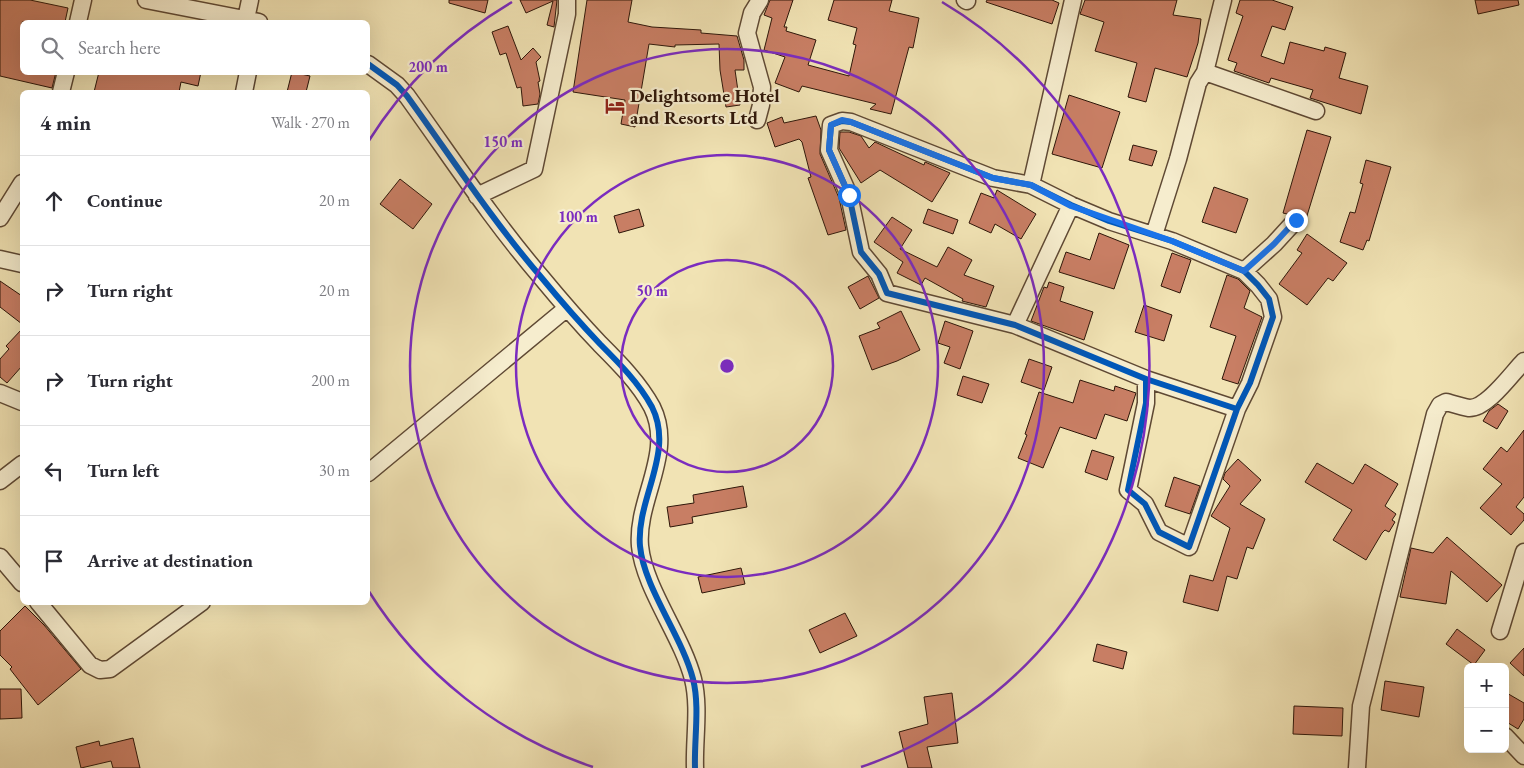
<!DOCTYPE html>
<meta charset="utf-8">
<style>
body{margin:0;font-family:"EB Garamond",serif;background:#f2f2f3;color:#2b2b33}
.controls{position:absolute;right:15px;bottom:15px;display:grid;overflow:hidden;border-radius:8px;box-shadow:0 5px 20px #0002}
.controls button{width:45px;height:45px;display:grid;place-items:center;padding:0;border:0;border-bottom:1px solid #e1e1e2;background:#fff;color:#2b2b33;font:25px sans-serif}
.stop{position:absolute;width:15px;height:15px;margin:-11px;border:4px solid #1a73e8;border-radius:50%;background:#fff}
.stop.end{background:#1a73e8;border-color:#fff;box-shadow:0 1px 5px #0008}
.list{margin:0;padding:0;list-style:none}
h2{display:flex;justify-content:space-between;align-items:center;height:65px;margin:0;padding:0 20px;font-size:21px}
h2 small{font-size:16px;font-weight:400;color:#7c7c81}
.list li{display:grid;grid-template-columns:32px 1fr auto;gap:15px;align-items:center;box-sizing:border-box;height:90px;padding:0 20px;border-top:1px solid #e1e1e2}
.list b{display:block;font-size:19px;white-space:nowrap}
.list em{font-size:16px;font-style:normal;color:#7c7c81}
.icon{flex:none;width:28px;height:28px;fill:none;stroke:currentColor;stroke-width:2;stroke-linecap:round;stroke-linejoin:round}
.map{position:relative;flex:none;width:1524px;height:768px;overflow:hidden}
.search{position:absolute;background:#fff;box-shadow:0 5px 20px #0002;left:20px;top:20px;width:350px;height:55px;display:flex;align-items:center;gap:12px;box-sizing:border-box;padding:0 18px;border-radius:8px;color:#7c7c81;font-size:19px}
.panel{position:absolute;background:#fff;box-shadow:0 5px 20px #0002;left:20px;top:90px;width:350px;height:515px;border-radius:8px}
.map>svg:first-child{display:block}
</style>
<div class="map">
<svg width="1524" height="768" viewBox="0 0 1524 768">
<rect width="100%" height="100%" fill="#f1e3b4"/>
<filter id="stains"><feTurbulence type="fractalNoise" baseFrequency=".004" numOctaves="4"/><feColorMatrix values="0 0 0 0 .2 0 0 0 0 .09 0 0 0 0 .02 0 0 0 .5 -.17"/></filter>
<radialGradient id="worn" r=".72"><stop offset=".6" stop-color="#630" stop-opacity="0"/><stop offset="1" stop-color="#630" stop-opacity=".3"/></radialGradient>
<path fill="#c87e64" stroke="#2e1609" d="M0,0H30L68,8L65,22H22V72H56L52,88L0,76Z
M449,0H488L485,13L449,3Z
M520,0H557L554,27L547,25L553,1L526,13Z
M587,0H632L628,22L652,27L701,30V33L737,36L744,60V70H735L740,105L726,107L720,70L719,44L675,45V47L649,44L635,127L621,124L625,100L573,92Z
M770,0H793L784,27H787L786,31L816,40L808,65L849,76L856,45L853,44L857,28L828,20L834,0H892L889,11L919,18L913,48L909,47L891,114L870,109L876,104L802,86L799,92L775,83L785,57L764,50L772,18L764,15Z
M987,0H1052L1059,3L1052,24L986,2Z
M1085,0H1177L1173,15L1201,19L1198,43L1187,77L1155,68L1146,102L1128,97L1137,63L1095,51L1104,22L1080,14Z
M1240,0H1272L1293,7L1285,30L1272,26L1261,56L1284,64L1290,42L1324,51L1325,47L1346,53L1339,78L1368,86L1361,114L1310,98L1313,90L1271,78L1269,83L1234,71L1237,63L1228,60L1243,16L1236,13Z
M1475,0H1518L1519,5L1478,14Z
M508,26L521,60L533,48L541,57L536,62L540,81L538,82L540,94L538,104L523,106L521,87L517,88L506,53L500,55L492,32Z
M99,72H201L198,86L181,82L179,92H94Z
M292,72L310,76L306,92H287Z
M1069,95L1120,112L1102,168L1052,154Z
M816,116L821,130L820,154L839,198L846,230L828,235L808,178L811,177L802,142L799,139L775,147L767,123L782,117L784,123Z
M1307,130L1331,137L1306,219L1299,210L1293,211L1287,214L1283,213Z
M840,132H849L861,136L869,148L875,142L924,165L925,162L950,173L932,202L880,170L861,183L839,148Z
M1133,145L1157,151L1152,166L1129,160Z
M1366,160L1391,167L1369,241L1367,240L1363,250L1340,242L1350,212L1355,213L1363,184L1360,183Z
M400,179L432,204L413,229L380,204Z
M1214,187L1248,199L1236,233L1202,222Z
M997,190L1036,214L1021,239L995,224L991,233L969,223L981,193L994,198Z
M639,209L644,226L619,233L614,216Z
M928,209L958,220L953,234L923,223Z
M892,217L912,230L900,249L937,267L948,247L972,260L964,275L994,286L986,307L962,301L963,299L925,278L921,285L897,273L903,262L874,242Z
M1099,233L1129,245L1114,289L1059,272L1066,252L1090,260Z
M1307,234L1347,263L1333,281L1328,278L1307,305L1279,284L1302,253L1297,250Z
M1172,253L1191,260L1180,293L1161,286Z
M1227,275L1238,279L1250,291L1244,308L1262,317L1238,384L1222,379L1236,336L1210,327Z
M868,276L879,298L860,309L848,287Z
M0,281L22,296V324L0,307Z
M1049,282L1064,287L1060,301L1093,312L1084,340L1031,321L1044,287L1047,288Z
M1144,305L1172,315L1164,341L1135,332Z
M901,311L920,350L897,361L872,370L859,336L880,328L877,323Z
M945,321L973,331L960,369L944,363L950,347L938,343Z
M22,329V366L7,383L0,377V359L9,349L6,346Z
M1029,359L1052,367L1044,390L1021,382Z
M963,376L989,384L982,403L957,395Z
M1080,380L1114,391L1115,386L1136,393L1127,421L1105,414L1096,439L1060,427L1043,468L1018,458L1027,435L1025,434L1039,392L1073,403Z
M1498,404L1508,411L1497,429L1483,421L1489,411Z
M1524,430V497L1516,507L1524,514V520L1511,535L1480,508L1502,484L1483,469L1501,447L1507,452Z
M1092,450L1114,457L1107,480L1085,472Z
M1238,459L1261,480L1240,504L1265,519L1253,549L1247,547L1237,579L1227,576L1218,611L1183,602L1190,575L1213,581L1230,528L1211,516L1230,486L1223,479L1225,473Z
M1317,463L1353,484L1365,464L1398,484L1385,506L1396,514L1392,520L1395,522L1389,532L1385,530L1382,533L1366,560L1333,540L1352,510L1305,482Z
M1174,477L1200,486L1190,514L1165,506Z
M743,486L747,507L692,517L693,523L670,527L667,507L694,503L693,495Z
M1447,537L1502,585L1487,602L1451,571L1446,604L1400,597L1411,548L1433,553Z
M741,568L745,584L702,593L698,577Z
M25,606L44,625L81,669L38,705L10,669L12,667L0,655V631Z
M845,613L857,636L820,653L809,630Z
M1457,629L1485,650L1474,665L1446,644Z
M1097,644L1127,652L1123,669L1093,661Z
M1524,648V676L1510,663Z
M1385,681L1424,687L1419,717L1381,710Z
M0,689H21L22,718L0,719Z
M1505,692L1524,703V719L1518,729L1505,721Z
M952,693L958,743L927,747L932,768H908L899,732L928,724L924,697Z
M1294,706L1343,708L1342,736L1293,734Z
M133,738L140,768H113L111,761L81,768L76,747L99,741L100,746Z"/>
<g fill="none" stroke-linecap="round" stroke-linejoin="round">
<defs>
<path id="street" d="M146,0L259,22
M965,0L967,1
M246,19L250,0
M78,22L83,0
M368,64L397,85L407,96C451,157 492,220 541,277C560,300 579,322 600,344C619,363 639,383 652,407C675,453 636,499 640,546C644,588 682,636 693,679C700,707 694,739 695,768
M1205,72L1316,111
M61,92L66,72
M244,92L248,72
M757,120L761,105L762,87L747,33L752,13L760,0
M1031,185L1073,0
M477,196L534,169L567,14V0
M0,218L22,183
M1154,235L1178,159L1198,83L1205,72L1223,0
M0,259L22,264
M1244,271L1274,244L1296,220
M1015,325L1071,205
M1146,379V403L1128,490L1145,504L1159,532L1189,547L1237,409L1250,383L1273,317L1269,299L1258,285L1244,271L1172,241L1109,221L1071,205L1031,185L993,178L851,122L842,121L831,125L829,150L849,195L861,252L879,274L887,293L1015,325L1146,379L1237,409
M0,393L22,402
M368,473L567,308
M0,481L22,464
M0,557L22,583
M38,602L90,665L100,670L110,669L202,602
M1500,631L1524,552
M1505,736L1524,756
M1357,768L1361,706L1435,414L1440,405L1446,402C1453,404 1462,407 1469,408C1487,409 1512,373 1524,361"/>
</defs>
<use href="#street" stroke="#5f4934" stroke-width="19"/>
<use href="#street" stroke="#f6edce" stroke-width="16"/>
<defs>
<path id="cycleway" d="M368,64L397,85L407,96C451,157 492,220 541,277C560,300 579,322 600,344C619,363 639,383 652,407C675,453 636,499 640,546C644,588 682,636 693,679C700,707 694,739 695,768
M1146,379V403L1128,490L1145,504L1159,532L1189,547L1237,409L1250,383L1273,317L1269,299L1258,285L1244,271L1172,241L1109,221L1071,205L1031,185L993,178L851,122L842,121L831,125L829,150L849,195L861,252L879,274L887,293L1015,325L1146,379L1237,409"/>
</defs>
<use href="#cycleway" stroke="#f6edce" stroke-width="9"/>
<use href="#cycleway" stroke="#0057b8" stroke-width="6"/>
</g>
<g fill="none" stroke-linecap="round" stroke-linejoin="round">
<path stroke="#1a73e8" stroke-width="6" d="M849,195L829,150L831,125L842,120L851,122L993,178L1031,185L1071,206L1172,241L1244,271L1274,244L1296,220"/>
</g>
<g fill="none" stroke="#7b2cbf" stroke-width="2.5">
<circle cx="727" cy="366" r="106"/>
<circle cx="727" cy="366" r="211"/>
<circle cx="727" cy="366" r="317"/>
<path d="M593 767A423 423 0 0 1 368 590M368 142A423 423 0 0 1 512 2M942 2A423 423 0 0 1 861 767"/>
</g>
<defs>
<symbol id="hotel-bare" viewBox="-9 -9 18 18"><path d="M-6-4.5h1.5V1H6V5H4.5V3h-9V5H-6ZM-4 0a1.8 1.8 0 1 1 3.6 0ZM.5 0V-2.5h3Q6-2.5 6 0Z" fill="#8f2418" stroke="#f6edce" stroke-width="2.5" paint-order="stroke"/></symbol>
</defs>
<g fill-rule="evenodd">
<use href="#hotel-bare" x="601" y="92" width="28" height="28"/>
</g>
<g text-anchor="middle" stroke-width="4.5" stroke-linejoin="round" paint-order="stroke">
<g font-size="19" font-weight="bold" fill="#2e1609" stroke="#f6edce" text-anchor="start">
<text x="630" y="102">Delightsome Hotel<tspan x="630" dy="22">and Resorts Ltd</tspan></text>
</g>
</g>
<circle cx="727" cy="366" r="8" fill="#7b2cbf" stroke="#f6edce" stroke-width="2.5"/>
<g font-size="15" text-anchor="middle" font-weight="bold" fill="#7b2cbf" stroke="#f6edce" stroke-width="4.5" stroke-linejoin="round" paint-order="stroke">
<text x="428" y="72">200 m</text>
<text x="503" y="147">150 m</text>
<text x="578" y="222">100 m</text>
<text x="652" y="296">50 m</text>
</g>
<rect width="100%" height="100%" filter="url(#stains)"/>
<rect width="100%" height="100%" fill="url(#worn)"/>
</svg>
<div class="controls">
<button>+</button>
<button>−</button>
</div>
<div class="stop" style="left:849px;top:195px"></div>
<div class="stop end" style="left:1296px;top:220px"></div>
<div class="search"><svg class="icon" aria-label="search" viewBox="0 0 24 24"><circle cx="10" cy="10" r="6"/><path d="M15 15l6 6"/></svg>Search here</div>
<section class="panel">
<h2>4 min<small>Walk · 270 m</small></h2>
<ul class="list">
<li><svg class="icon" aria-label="ahead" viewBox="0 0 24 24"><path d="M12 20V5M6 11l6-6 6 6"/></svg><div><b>Continue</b></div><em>20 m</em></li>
<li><svg class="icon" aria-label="right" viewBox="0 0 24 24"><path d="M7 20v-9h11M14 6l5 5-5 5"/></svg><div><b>Turn right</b></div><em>20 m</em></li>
<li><svg class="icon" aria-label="right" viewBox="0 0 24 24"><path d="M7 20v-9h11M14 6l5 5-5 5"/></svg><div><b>Turn right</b></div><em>200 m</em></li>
<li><svg class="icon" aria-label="left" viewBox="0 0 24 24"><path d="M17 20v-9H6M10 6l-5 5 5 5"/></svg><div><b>Turn left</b></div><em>30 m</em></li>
<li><svg class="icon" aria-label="arrive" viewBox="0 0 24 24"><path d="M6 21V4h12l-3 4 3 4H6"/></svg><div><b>Arrive at destination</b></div></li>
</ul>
</section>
</div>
